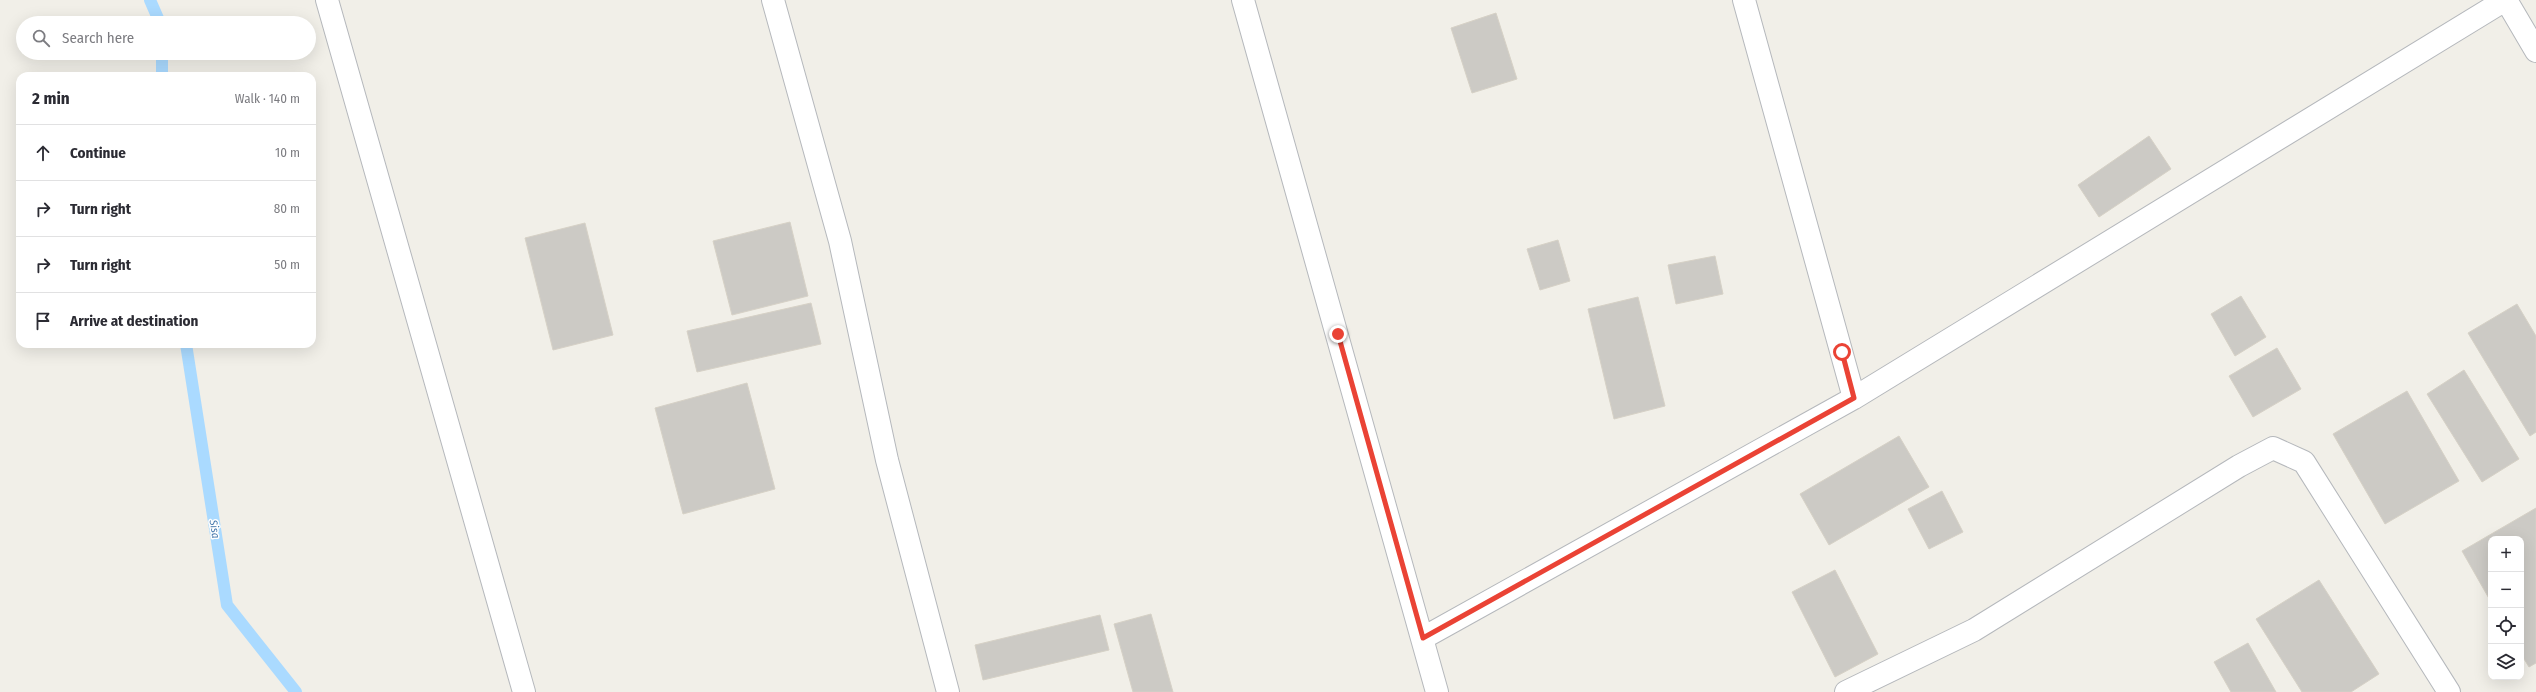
<!DOCTYPE html>
<meta charset="utf-8">
<style>
body{margin:0;font-family:"Fira Sans Condensed",sans-serif;background:#f2f2f3;color:#2b2b33}
.controls{position:absolute;right:12px;bottom:12px;display:grid;overflow:hidden;border-radius:8px;box-shadow:0 4px 16px #0002}
.controls button{width:36px;height:36px;display:grid;place-items:center;padding:0;border:0;border-bottom:1px solid #e1e1e2;background:#fff;color:#2b2b33;font:20px sans-serif}
.stop{position:absolute;width:12px;height:12px;margin:-9px;border:3px solid #ea4335;border-radius:50%;background:#fff}
.stop.end{background:#ea4335;border-color:#fff;box-shadow:0 1px 4px #0008}
.list{margin:0;padding:0;list-style:none}
h2{display:flex;justify-content:space-between;align-items:center;height:52px;margin:0;padding:0 16px;font-size:17px}
h2 small{font-size:13px;font-weight:400;color:#7c7c81}
.list li{display:grid;grid-template-columns:26px 1fr auto;gap:12px;align-items:center;box-sizing:border-box;height:56px;padding:0 16px;border-top:1px solid #e1e1e2}
.list b{display:block;font-size:15px;white-space:nowrap}
.list em{font-size:13px;font-style:normal;color:#7c7c81}
.icon{flex:none;width:22px;height:22px;fill:none;stroke:currentColor;stroke-width:2;stroke-linecap:round;stroke-linejoin:round}
.map{position:relative;flex:none;width:2536px;height:692px;overflow:hidden}
.search{position:absolute;background:#fff;box-shadow:0 4px 16px #0002;left:16px;top:16px;width:300px;height:44px;display:flex;align-items:center;gap:10px;box-sizing:border-box;padding:0 14px;border-radius:22px;color:#7c7c81;font-size:15px}
.panel{position:absolute;background:#fff;box-shadow:0 4px 16px #0002;left:16px;top:72px;width:300px;height:276px;border-radius:12px}
.map>svg:first-child{display:block}
</style>
<div class="map">
<svg width="2536" height="692" viewBox="0 0 2536 692">
<rect width="100%" height="100%" fill="#f1efe8"/>
<g fill="none" stroke-linecap="round" stroke-linejoin="round">
<path stroke="#aadaff" stroke-width="12" d="M150,0L160,23
M162,53V76
M186,344L227,605L296,692"/>
</g>
<path fill="#cccac5" stroke="#d6d1c6" d="M1496,13L1517,79L1472,93L1451,28Z
M2149,136L2171,169L2099,217L2078,185Z
M790,222L808,296L732,315L713,241Z
M585,223L613,335L553,350L525,238Z
M1558,240L1570,281L1540,290L1527,249Z
M1715,256L1723,294L1676,304L1668,265Z
M2241,296L2266,337L2235,356L2211,314Z
M1638,297L1665,406L1614,419L1588,309Z
M811,303L821,344L697,372L687,331Z
M2517,304L2536,336V432L2530,436L2468,333Z
M2277,348L2301,389L2253,417L2229,376Z
M2464,370L2519,459L2482,482L2427,394Z
M747,383L775,489L683,514L655,408Z
M2407,391L2459,481L2385,524L2333,434Z
M1899,436L1929,487L1829,545L1800,494Z
M1942,491L1963,532L1929,549L1908,509Z
M2536,508V663L2529,667L2521,654V539H2491V602L2462,551Z
M1835,570L1878,654L1835,677L1792,592Z
M2319,580L2379,674L2351,692H2302L2256,619Z
M1151,614L1173,692H1133L1114,624Z
M1100,615L1109,650L983,680L975,645Z
M2248,643L2276,692H2231L2214,662Z"/>
<g fill="none" stroke-linecap="round" stroke-linejoin="round">
<defs>
<path id="minor" d="M327,0L524,692
M773,0L840,241L887,460L948,692
M1243,0L1437,692
M1744,0L1854,398
M2506,0L2536,51
M1423,638L1854,398L2505,0
M1846,692L1974,630L2239,466L2273,448L2304,462L2449,692"/>
</defs>
<use href="#minor" stroke="#b5b8bc" stroke-width="24"/>
<use href="#minor" stroke="#fff" stroke-width="22"/>
</g>
<g fill="none" stroke-linecap="round" stroke-linejoin="round">
<path stroke="#ea4335" stroke-width="5" d="M1338,334L1423,638L1854,398L1842,352"/>
</g>
<g text-anchor="middle" stroke-width="3" stroke-linejoin="round" paint-order="stroke">
<g font-size="11" font-style="italic" fill="#4174aa" stroke="#fff">
<text transform="translate(215 529) rotate(81)" y="4">Sisa</text>
</g>
</g>
</svg>
<div class="controls">
<button>+</button>
<button>−</button>
<button><svg class="icon" aria-label="locate" viewBox="0 0 24 24"><circle cx="12" cy="12" r="6"/><path d="M12 2v4M12 18v4M2 12h4M18 12h4"/></svg></button>
<button><svg class="icon" aria-label="layers" viewBox="0 0 24 24"><path d="M12 4l9 5-9 5-9-5zM3 14l9 5 9-5"/></svg></button>
</div>
<div class="stop" style="left:1842px;top:352px"></div>
<div class="stop end" style="left:1338px;top:334px"></div>
<div class="search"><svg class="icon" aria-label="search" viewBox="0 0 24 24"><circle cx="10" cy="10" r="6"/><path d="M15 15l6 6"/></svg>Search here</div>
<section class="panel">
<h2>2 min<small>Walk · 140 m</small></h2>
<ul class="list">
<li><svg class="icon" aria-label="ahead" viewBox="0 0 24 24"><path d="M12 20V5M6 11l6-6 6 6"/></svg><div><b>Continue</b></div><em>10 m</em></li>
<li><svg class="icon" aria-label="right" viewBox="0 0 24 24"><path d="M7 20v-9h11M14 6l5 5-5 5"/></svg><div><b>Turn right</b></div><em>80 m</em></li>
<li><svg class="icon" aria-label="right" viewBox="0 0 24 24"><path d="M7 20v-9h11M14 6l5 5-5 5"/></svg><div><b>Turn right</b></div><em>50 m</em></li>
<li><svg class="icon" aria-label="arrive" viewBox="0 0 24 24"><path d="M6 21V4h12l-3 4 3 4H6"/></svg><div><b>Arrive at destination</b></div></li>
</ul>
</section>
</div>
